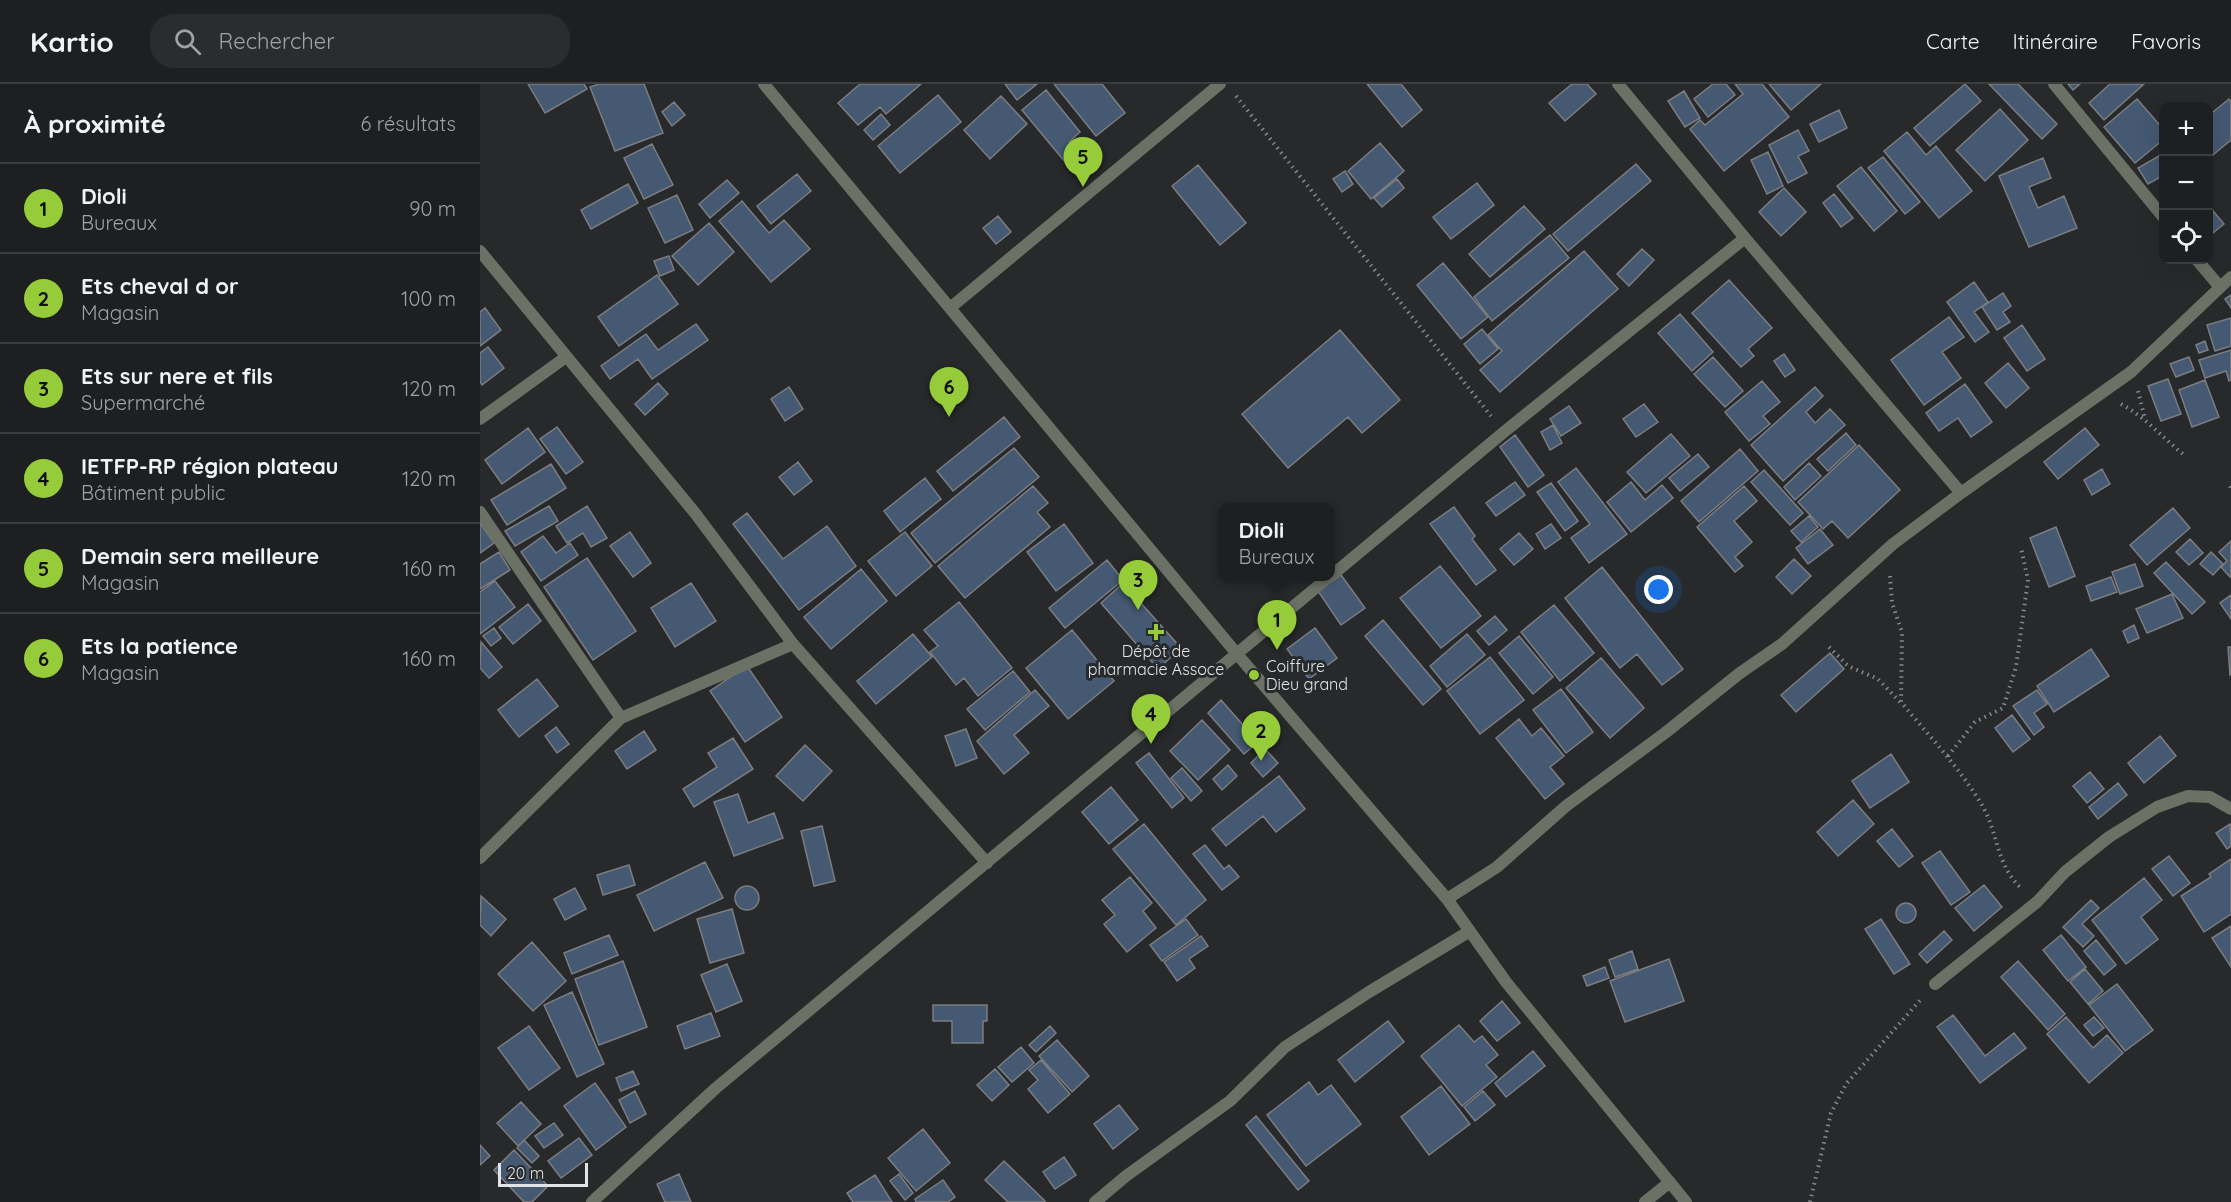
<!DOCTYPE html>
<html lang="fr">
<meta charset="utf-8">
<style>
body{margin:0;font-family:Quicksand,sans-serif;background:#2a2c2d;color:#f1f3f6}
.controls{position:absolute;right:18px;top:18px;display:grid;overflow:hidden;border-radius:12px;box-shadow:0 6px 24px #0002}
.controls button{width:54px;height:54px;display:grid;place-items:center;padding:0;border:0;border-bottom:2px solid #3b3d3e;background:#1d1f20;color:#f1f3f6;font:30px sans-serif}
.scale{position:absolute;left:18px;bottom:15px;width:90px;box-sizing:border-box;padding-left:6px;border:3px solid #e2e3e5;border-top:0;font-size:16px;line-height:21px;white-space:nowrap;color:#e2e3e5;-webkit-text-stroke:4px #27292b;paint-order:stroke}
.you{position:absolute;left:1179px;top:506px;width:21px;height:21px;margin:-15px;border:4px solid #fff;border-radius:50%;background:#1a73e8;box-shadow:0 0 0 9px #1a73e833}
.badge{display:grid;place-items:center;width:39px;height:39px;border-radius:50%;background:#96cc3a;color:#111;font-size:20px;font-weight:700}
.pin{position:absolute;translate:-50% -50px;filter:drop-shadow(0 2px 3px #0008)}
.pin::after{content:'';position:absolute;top:32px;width:21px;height:18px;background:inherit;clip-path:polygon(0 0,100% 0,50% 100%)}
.popup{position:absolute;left:738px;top:419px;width:117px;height:78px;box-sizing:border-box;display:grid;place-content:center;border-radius:12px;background:#1d1f20;filter:drop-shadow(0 2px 4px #0005);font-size:20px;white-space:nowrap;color:#a0a2a5}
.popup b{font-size:22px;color:#f1f3f6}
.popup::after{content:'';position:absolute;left:50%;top:100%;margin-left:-12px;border:12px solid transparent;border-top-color:#1d1f20}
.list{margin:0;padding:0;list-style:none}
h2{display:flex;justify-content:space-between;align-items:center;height:78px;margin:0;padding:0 24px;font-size:26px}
h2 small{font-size:20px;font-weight:400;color:#a0a2a5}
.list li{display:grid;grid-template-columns:39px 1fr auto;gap:18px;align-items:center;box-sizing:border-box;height:90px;padding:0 24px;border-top:2px solid #3b3d3e}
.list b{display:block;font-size:22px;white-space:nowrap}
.list p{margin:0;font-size:20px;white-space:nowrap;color:#a0a2a5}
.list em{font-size:20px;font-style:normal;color:#a0a2a5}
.icon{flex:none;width:33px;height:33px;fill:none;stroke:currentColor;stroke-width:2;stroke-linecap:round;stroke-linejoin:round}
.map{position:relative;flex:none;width:1751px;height:1118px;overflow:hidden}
header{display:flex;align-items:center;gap:36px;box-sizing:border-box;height:84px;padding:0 30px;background:#1d1f20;border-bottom:2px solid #3b3d3e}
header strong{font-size:28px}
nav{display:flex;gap:33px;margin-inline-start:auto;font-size:21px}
.search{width:420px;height:54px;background:#2a2c2d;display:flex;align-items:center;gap:15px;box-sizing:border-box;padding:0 21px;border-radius:24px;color:#a0a2a5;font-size:22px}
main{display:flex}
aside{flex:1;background:#1d1f20}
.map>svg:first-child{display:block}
</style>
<header>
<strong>Kartio</strong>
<div class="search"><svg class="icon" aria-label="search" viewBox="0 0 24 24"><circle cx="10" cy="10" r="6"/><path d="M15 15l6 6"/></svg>Rechercher</div>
<nav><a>Carte</a><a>Itinéraire</a><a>Favoris</a></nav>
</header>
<main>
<aside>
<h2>À proximité<small>6 résultats</small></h2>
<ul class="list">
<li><span class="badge">1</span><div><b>Dioli</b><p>Bureaux</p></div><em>90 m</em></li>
<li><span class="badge">2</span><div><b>Ets cheval d or</b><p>Magasin</p></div><em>100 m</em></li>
<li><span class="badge">3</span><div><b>Ets sur nere et fils</b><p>Supermarché</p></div><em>120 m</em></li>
<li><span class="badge">4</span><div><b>IETFP-RP région plateau</b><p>Bâtiment public</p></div><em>120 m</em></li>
<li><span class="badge">5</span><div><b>Demain sera meilleure</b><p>Magasin</p></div><em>160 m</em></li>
<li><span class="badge">6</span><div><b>Ets la patience</b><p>Magasin</p></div><em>160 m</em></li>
</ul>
</aside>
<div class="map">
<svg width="1751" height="1118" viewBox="0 0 1751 1118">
<rect width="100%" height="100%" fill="#27292b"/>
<path fill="#455972" stroke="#7b7d80" stroke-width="1.5" d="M48,0H104L107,5L65,29Z
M119,0H164L183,49L135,67L110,3Z
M380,0H441L406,30L400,23L378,41L358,19Z
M525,0H557L537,16Z
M574,0H622L645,29L616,52Z
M887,0H921L942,26L922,43Z
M1092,0H1107L1116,10L1085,37L1069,19Z
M1233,0H1246L1255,11L1228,33L1214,15Z
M1255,0H1282L1309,33L1244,87L1210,45L1220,36L1225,41L1263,10Z
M1289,0H1341L1311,26Z
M1485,0L1501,17L1450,62L1434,44Z
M1509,0H1538L1577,40L1562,55Z
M1588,0H1600L1593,6Z
M1630,0H1664L1624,36L1609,19Z
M566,6L600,48L589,58L597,68L585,78L542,26Z
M1204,7L1220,34L1205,43L1188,17Z
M458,11L481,38L420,89L398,62Z
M521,12L547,40L510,75L484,46Z
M1657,15L1684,46V55L1655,79L1624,43Z
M1749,15L1751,18V56L1728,75V32Z
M194,18L205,31L192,42L182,28Z
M1520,25L1548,56L1505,97L1476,66Z
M1359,26L1367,44L1339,58L1330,40Z
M401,30L410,41L393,56L384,46Z
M1318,46L1329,67L1318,72L1327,89L1308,99L1289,61Z
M1427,48L1446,71L1456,62L1492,107L1459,134L1404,67Z
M900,59L924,87L891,115L868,87Z
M172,60L193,101L164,115L144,74Z
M1288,68L1303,102L1287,110L1271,76Z
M1684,69V91L1668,100L1658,84Z
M1403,73L1440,118L1425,130L1388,84Z
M1563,74L1571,94L1549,103L1558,124L1584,112L1597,144L1549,163L1519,92Z
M1156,80L1171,97L1088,167L1073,150Z
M718,81L766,139L740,161L692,102Z
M1381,83L1417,127L1394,147L1357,102Z
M865,87L873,100L862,108L853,95Z
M317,90L331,107L291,140L277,122Z
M917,95L924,104L902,123L894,114Z
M247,96L259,109L230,134L219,120Z
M997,99L1014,121L971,155L953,133Z
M148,100L158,119L111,145L101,126Z
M1304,104L1326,128L1301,152L1279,128Z
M1354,110L1373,134L1361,143L1343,119Z
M197,111L213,146L185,159L168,124Z
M262,117L289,149L304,136L330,165L291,198L239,137Z
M1728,121L1744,140L1728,153Z
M1044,122L1065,145L1010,193L989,170Z
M518,132L531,148L516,160L503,144Z
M229,139L254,168L218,201L192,172Z
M1070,151L1089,174L1012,237L994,213Z
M1162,165L1174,176L1149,202L1137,190Z
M1104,167L1138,205L1020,308L1000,286L1022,267L1008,251Z
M189,172L194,186L180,192L174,177Z
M963,179L1008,233L981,255L937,201Z
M177,191L198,220L139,262L118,233Z
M1249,196L1292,244L1268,265L1274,272L1261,283L1212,229Z
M1494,198L1508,218L1494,228L1509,248L1495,258L1467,218Z
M1523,209L1531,222L1523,228L1530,238L1517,246L1502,223Z
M1751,211V224L1745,215Z
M5,224L21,246L0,262V228Z
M1200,230L1233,268L1212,287L1178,249Z
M1469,233L1484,253L1462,268L1481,294L1444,321L1411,276Z
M1751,234V262L1735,267L1727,241Z
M216,240L228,256L172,295L158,275L130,295L121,282L166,250L178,266Z
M1542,241L1565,275L1547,287L1524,254Z
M1002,245L1018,265L1000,280L984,260Z
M860,246L920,316L882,349L868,333L808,384L762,330Z
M1725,257L1728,266L1719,269L1716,261Z
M8,263L24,284L2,301L0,298V269Z
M1751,266V296L1749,297L1746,287L1725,294L1719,276Z
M1304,270L1315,286L1305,293L1294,277Z
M1233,273L1263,307L1245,323L1214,290Z
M1709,273L1714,286L1696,293L1690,280Z
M1528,279L1549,304L1526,324L1505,299Z
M1688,295L1701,330L1681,337L1668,302Z
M1725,296L1739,333L1712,343L1699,306Z
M1282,297L1300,318L1283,332L1290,340L1269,357L1245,328Z
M178,299L188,310L165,331L155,320Z
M1485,300L1512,338L1491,353L1478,334L1459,347L1446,329Z
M309,303L323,325L305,337L291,315Z
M1335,303L1343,312L1326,328L1335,339L1350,325L1365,341L1303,397L1271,361Z
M1164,320L1178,338L1156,353L1143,335Z
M1089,322L1101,339L1081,352L1070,335Z
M524,333L540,353L473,407L457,387Z
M1073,341L1082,359L1070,366L1061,348Z
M77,343L103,378L86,390L60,355Z
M48,344L65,368L22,400L5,376Z
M1605,344L1619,361L1578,395L1564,378Z
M1366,349L1376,361L1348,387L1337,375Z
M1191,350L1210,372L1166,409L1147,388Z
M1035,351L1064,391L1048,403L1020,363Z
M1379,361L1420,406L1368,454L1352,437L1343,445L1318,418Z
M534,364L559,393L455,479L431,449Z
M1260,365L1278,387L1219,438L1201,417Z
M1218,370L1229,383L1200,407L1189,394Z
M318,378L332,397L314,411L299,393Z
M1329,379L1341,392L1315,416L1304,403Z
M71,380L86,404L27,441L11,416Z
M1096,384L1147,450L1109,479L1091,454L1110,440L1078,398Z
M1622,385L1630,400L1612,411L1604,396Z
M1284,386L1323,429L1310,441L1271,398Z
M445,394L461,415L420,448L404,427Z
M1035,398L1045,411L1016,432L1006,419Z
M1151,398L1165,416L1182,401L1193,414L1151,448L1127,418Z
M1071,399L1098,437L1085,447L1057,408Z
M553,402L568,419L557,428L570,443L485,514L458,482Z
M1264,402L1277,417L1254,437L1272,458L1255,473L1263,482L1255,488L1217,443Z
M69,422L78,437L35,462L25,447Z
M107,422L127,454L111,463L103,449L87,459L76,442Z
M974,423L995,452L992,455L1016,486L996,501L950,440Z
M1693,424L1710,444L1667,481L1650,461Z
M267,429L303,475L347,442L376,482L319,526L253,440Z
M1329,432L1338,443L1321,458L1311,447Z
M0,439L14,459L0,469Z
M584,440L613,479L576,507L547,468Z
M1071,440L1081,454L1065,465L1056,450Z
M1576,443L1595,492L1569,503L1550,454Z
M1340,445L1353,461L1328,480L1316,464Z
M150,448L171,479L153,493L130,462Z
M425,448L452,482L416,512L388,477Z
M1039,449L1053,465L1034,481L1020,465Z
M63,452L76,469L90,459L98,471L61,497L41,468Z
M1710,455L1723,469L1709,481L1696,468Z
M1751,457V492L1750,493L1741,483L1747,477L1739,468Z
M19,468L30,486L0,505V480Z
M1731,468L1743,480L1733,491L1720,480Z
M107,474L156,547L113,576L64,503Z
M1314,475L1331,492L1312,510L1296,493Z
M627,476L643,496L585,544L569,524Z
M1686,478L1725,518L1712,530L1674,489Z
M1655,480L1663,502L1640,510L1632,488Z
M960,482L1001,532L961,564L920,514Z
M1122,483L1203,585L1182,601L1157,570L1140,584L1085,514Z
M381,485L407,517L351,565L324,533Z
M861,491L885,524L861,541L838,507Z
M1631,493L1637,508L1611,517L1606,502Z
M15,497L35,523L0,550V508Z
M211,499L236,537L195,563L171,524Z
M643,499L701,564L678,585L621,519Z
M1692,510L1703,534L1667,549L1656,525Z
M1751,511V535L1740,519Z
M479,518L532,584L498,612L484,594L476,601L450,568L458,562L444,546Z
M48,520L61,537L33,560L19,543Z
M1074,521L1114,569L1080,597L1041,548Z
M1015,532L1027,546L1009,561L997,547Z
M903,536L961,605L943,621L885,552Z
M1654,541L1659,554L1648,559L1643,547Z
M14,544L21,554L11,562L3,552Z
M835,544L857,574L829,595L807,565Z
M592,546L634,597L588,635L546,584Z
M433,550L452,573L396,620L377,597Z
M987,550L1005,571L967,603L950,582Z
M1039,552L1073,593L1053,610L1019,569Z
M1,558L22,583L9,594L0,584Z
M1748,563H1751V590L1750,591Z
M1611,565L1629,592L1574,628L1557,602Z
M1350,569L1364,585L1316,628L1301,611Z
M1010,573L1044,616L1000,650L967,607Z
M1121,574L1164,624L1130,654L1086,604Z
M267,582L302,633L265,658L230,607Z
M533,587L550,608L505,646L487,625Z
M57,595L78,622L39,653L18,626Z
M1081,605L1113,648L1086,669L1053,626Z
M555,606L569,622L534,651L549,669L524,690L497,657Z
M1557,606L1567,620L1554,629L1564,643L1554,651L1533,622Z
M741,616L778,658L764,670L728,629Z
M1532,631L1550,655L1533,668L1515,644Z
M1039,635L1052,652L1061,644L1084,672L1070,683L1084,700L1065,715L1016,654Z
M722,636L750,666L718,696L690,667Z
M76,643L89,660L77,669L65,652Z
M486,645L497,674L476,682L465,652Z
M164,647L176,666L147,685L135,667Z
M1680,652L1696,672L1664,699L1648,679Z
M253,654L273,685L214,723L203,705L237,683L228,669Z
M325,661L352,687L323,717L296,692Z
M785,665L798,679L783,693L771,679Z
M669,669L704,714L692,724L656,679Z
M1411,670L1429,698L1390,724L1372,697Z
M748,681L757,692L742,706L733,695Z
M702,684L722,707L711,717L691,694Z
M1610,688L1624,705L1607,719L1593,702Z
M799,692L825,725L796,748L783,732L746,762L732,745Z
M1638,699L1647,711L1618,735L1609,723Z
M631,703L658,736L629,760L602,728Z
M258,710L268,739L294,729L303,754L254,772L234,718Z
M1373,716L1394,740L1358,772L1337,748Z
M664,740L726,816L696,841L633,765Z
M1750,740L1751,762L1747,765L1736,749Z
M342,742L355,797L334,802L321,747Z
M1412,745L1433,772L1419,783L1397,757Z
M725,761L744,785L749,781L759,793L742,806L713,770Z
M1460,767L1490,808L1471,821L1442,779Z
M1689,772L1710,799L1693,812L1672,785Z
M1751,775V830L1724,848L1701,812L1731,793L1729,790Z
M225,778L243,814L174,847L157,811Z
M149,781L155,801L123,811L117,791Z
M650,793L672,819L663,827L676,844L647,868L624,840L635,831L622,816Z
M1664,794L1682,816L1661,833L1678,855L1646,880L1612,836Z
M1504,801L1522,823L1494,847L1475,824Z
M255 814a12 12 0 1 1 24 0a12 12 0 1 1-24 0Z
M95,804L106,825L85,836L74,815Z
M1,812L26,835L11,852L0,841Z
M1611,816L1619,824L1602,840L1614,852L1603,863L1583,843Z
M1416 829a10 10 0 1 1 20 0a10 10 0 1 1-20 0Z
M252,825L264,869L230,879L217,835Z
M706,835L718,851L682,877L670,861Z
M1401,835L1430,880L1414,890L1385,845Z
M1751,842V883L1732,854Z
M1464,847L1472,856L1447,879L1439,870Z
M129,851L138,871L92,890L84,869Z
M1581,851L1606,883L1588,897L1563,866Z
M721,852L728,862L709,875L715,884L697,897L684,878Z
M1616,856L1636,881L1624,891L1604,867Z
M52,858L86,897L53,927L18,890Z
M1152,867L1158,885L1135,893L1129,876Z
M1189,875L1204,917L1145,938L1130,897Z
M143,877L167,943L119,961L95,895Z
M1538,877L1585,930L1568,946L1521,893Z
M247,880L262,917L236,928L221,891Z
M1125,883L1129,894L1107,902L1103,892Z
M1605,885L1623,907L1608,920L1590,898Z
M1637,900L1673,946L1645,967L1609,921Z
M92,908L124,980L97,993L64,921Z
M1022,917L1040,939L1017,957L1000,937Z
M453,921H507V937H503V959H472V937H453Z
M231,929L240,952L205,965L197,942Z
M1473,931L1505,972L1534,949L1546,964L1500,999L1457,943Z
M1586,933L1613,964L1627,951L1643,969L1609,999L1567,950Z
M1614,933L1624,944L1613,952L1604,941Z
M908,937L924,958L875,998L858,976Z
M979,941L994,958L1002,952L1018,971L1006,981L1017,993L982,1022L941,972Z
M49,942L80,984L49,1006L18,964Z
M570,942L576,949L556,968L549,961Z
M577,956L609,992L592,1008L559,972Z
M541,963L554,979L532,998L518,983Z
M1053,967L1065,982L1026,1013L1015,999Z
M561,976L590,1010L568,1029L548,1005L558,996L549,986Z
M515,985L529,1001L512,1017L497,1001Z
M153,987L159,1000L141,1007L136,994Z
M829,998L838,1011L851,1001L881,1040L826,1082L787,1031Z
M115,999L146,1043L116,1066L84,1022Z
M961,1002L990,1040L949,1071L921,1033Z
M155,1007L166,1030L150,1039L139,1016Z
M1003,1007L1015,1021L995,1037L984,1023Z
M41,1018L61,1040L38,1062L17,1039Z
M639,1021L658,1045L633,1065L614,1040Z
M776,1032L829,1097L818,1106L766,1041Z
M74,1039L83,1051L64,1064L55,1052Z
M443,1045L470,1079L436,1107L408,1074Z
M99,1054L112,1071L81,1094L68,1077Z
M44,1056L59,1072L52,1079L37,1064Z
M0,1061L10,1072L0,1081Z
M34,1066L68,1102L52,1118H44L14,1086Z
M584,1073L596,1091L575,1105L563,1088Z
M524,1077L565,1117L564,1118H528L505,1096Z
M199,1090L211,1118H185L177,1100Z
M419,1090L433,1109L425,1116L410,1097Z
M395,1091L412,1118H373L367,1109Z
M463,1096L475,1113L468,1118H436L435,1115Z"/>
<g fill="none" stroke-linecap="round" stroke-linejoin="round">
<path stroke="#86888a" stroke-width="4" stroke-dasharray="1.5 4.5" stroke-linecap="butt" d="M756,12L1011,332
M1658,307L1665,335
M1641,320C1665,333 1682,353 1703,370
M1750,402L1751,404
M1410,492L1412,519L1422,548L1421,618C1449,652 1479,683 1502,721C1518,748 1516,781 1541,804
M1349,563L1368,582L1398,595L1420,618
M1468,672L1495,638L1523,624L1536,583L1548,496L1541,464
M1330,1118L1351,1029L1366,1000L1442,914"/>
<path stroke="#6b7164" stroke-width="12" d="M284,0L757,570L967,815L1026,898L1206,1118
M1138,0L1265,154L1481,409
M1574,0L1684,134
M0,167L215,429L313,560L507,779
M1717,176L1740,203
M470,224L740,0
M0,335L86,273
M0,428L141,634
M851,492L1024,348L1265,154
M0,774L141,634L313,560
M967,815L1017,783L1086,722L1185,649L1260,589L1302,560L1413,460L1481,409L1651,288L1751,193
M1455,900L1557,818L1585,788L1629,753L1677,723L1708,712L1730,713L1751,725
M112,1118L236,1004L850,492
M615,1118L646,1092L750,1017L805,963L889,908L990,847
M1165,1118L1190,1098"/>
</g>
<g fill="#96cc3a" stroke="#27292b" stroke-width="2">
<path d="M673 539h6v6h6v6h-6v6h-6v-6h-6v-6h6z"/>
<circle cx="774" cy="591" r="6"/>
</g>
<g text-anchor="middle" stroke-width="6" stroke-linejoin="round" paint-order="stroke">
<g font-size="16" fill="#e2e3e5" stroke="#27292b">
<text x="676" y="573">Dépôt de<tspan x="676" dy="18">pharmacie Assoce</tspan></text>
<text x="786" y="588" text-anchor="start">Coiffure<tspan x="786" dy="18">Dieu grand</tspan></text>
</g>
</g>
</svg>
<div class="controls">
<button>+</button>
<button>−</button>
<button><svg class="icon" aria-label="locate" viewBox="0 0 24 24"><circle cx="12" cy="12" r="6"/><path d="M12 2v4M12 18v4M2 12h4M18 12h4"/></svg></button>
</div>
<div class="scale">20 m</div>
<div class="you"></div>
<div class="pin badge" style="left:797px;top:566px">1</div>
<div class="popup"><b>Dioli</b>Bureaux</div>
<div class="pin badge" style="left:781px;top:677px">2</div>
<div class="pin badge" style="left:658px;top:526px">3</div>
<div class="pin badge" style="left:671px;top:660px">4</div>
<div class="pin badge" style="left:603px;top:103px">5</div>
<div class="pin badge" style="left:469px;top:333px">6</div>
</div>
</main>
